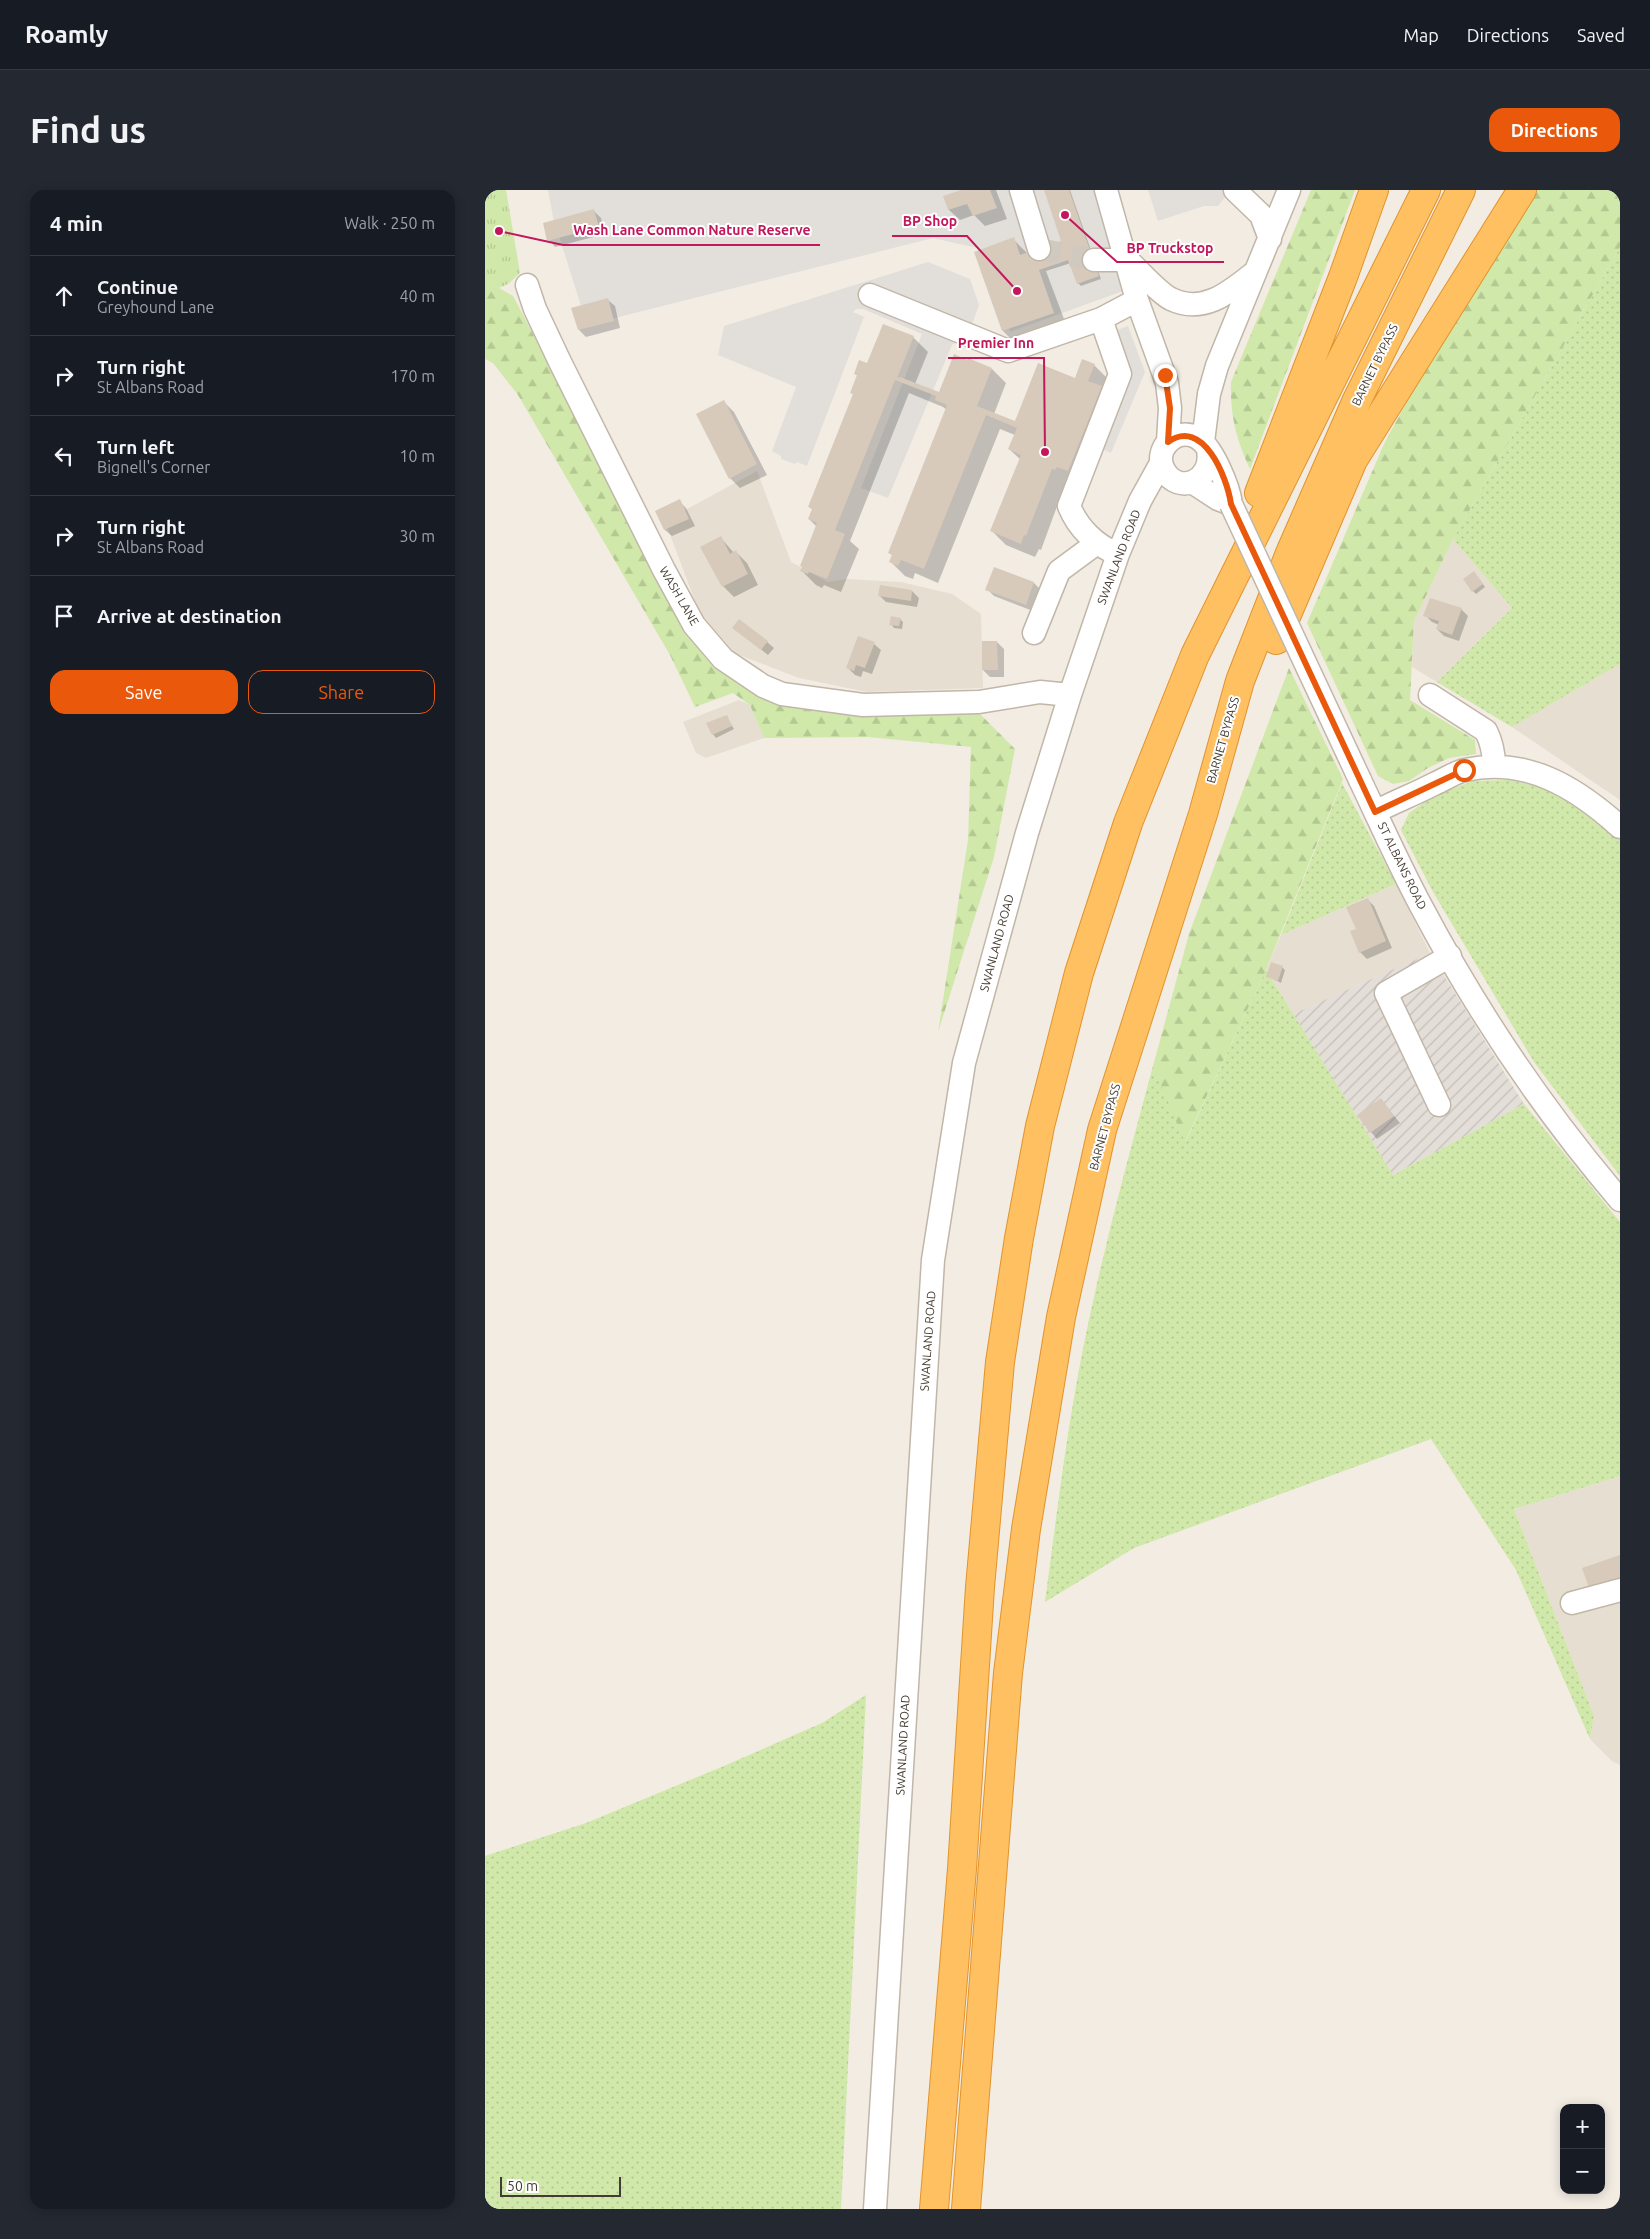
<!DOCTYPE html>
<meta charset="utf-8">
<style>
body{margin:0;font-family:Ubuntu,sans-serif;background:#242831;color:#f1f3f6}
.controls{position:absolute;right:15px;bottom:15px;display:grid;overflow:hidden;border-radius:10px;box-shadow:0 2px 12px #0003}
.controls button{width:45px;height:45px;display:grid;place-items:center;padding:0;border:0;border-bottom:1px solid #363941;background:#171b24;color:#f1f3f6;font:25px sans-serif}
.scale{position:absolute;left:15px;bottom:12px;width:121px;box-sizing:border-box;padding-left:5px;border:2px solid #443c33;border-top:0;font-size:14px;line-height:18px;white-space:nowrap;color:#443c33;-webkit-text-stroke:4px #fff;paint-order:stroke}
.stop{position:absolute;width:15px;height:15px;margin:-11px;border:4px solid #ea580c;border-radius:50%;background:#fff}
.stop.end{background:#ea580c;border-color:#fff;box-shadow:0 1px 5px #0008}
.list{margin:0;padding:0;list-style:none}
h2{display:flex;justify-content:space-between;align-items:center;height:65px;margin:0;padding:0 20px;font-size:21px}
h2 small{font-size:16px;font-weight:400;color:#9ea1a6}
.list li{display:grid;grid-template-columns:32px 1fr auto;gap:15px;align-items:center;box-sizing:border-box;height:80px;padding:0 20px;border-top:1px solid #363941}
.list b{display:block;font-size:19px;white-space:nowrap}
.list p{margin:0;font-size:16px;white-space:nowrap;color:#9ea1a6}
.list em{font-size:16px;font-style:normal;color:#9ea1a6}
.actions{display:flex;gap:10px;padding:15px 20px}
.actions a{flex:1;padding:11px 0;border:1px solid #ea580c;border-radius:15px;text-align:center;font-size:18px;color:#ea580c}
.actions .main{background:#ea580c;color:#fff}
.icon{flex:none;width:28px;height:28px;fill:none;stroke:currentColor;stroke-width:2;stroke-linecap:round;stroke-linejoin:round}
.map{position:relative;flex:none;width:1135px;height:2019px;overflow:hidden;border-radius:15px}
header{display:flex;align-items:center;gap:30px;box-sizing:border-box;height:70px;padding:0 25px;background:#171b24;border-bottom:1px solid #363941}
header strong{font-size:24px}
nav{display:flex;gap:28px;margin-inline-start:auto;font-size:18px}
.intro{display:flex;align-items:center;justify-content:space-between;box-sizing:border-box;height:120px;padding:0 30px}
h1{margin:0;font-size:35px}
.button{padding:12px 22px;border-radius:15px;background:#ea580c;color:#fff;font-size:18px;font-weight:700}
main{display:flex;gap:30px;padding:0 30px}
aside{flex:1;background:#171b24;border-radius:15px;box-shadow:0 2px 12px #0003}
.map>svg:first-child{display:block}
</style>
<header>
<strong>Roamly</strong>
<nav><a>Map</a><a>Directions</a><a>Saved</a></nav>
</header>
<div class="intro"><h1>Find us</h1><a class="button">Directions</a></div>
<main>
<aside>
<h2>4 min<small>Walk · 250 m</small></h2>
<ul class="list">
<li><svg class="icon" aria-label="ahead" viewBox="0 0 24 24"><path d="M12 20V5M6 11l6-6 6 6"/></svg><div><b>Continue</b><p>Greyhound Lane</p></div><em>40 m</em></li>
<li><svg class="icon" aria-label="right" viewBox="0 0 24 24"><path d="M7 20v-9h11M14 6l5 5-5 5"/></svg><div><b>Turn right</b><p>St Albans Road</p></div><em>170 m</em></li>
<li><svg class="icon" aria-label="left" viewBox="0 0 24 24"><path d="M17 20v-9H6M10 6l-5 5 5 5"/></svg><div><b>Turn left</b><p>Bignell's Corner</p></div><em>10 m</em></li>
<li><svg class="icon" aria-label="right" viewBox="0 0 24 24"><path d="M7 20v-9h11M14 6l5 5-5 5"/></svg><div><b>Turn right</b><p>St Albans Road</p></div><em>30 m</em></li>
<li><svg class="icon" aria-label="arrive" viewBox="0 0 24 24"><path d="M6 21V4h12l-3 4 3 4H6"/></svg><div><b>Arrive at destination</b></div></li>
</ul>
<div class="actions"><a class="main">Save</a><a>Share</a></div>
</aside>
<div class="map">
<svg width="1135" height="2019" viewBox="0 0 1135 2019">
<defs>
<pattern id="industrial-furrows" width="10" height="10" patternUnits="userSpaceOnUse" patternTransform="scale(1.25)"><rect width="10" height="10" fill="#e4ded8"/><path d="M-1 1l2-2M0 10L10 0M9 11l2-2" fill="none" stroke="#c5bfba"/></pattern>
<pattern id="grass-dots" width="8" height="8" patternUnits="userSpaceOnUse" patternTransform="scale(1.25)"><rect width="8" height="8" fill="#d0e8a9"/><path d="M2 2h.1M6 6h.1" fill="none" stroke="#b4c892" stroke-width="1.8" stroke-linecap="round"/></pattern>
<pattern id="forest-firs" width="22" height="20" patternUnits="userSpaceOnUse" patternTransform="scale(1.25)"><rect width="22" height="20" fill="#d0e8a9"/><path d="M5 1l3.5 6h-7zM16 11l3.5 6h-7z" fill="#b4c892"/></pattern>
<pattern id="park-tufts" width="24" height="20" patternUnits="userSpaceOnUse" patternTransform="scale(1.25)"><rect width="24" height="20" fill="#d0e8a9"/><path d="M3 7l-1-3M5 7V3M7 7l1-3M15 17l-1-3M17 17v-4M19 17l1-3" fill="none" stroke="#b4c892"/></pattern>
</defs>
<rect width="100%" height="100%" fill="#f2ece3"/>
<path fill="#e6ded0" d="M272,281L306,372L343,392L362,389L416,392L467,404L496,424L498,498L382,502L314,488L249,463L214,422L180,331Z
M968,349L1027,418L952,492L927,477L929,431Z
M1135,474V610L1027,537Z
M254,510L265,515L279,548L221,568L211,563L198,532Z
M911,694L945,763L808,824L781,780L796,745Z
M1135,1286V1575L1127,1571L1105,1549L1109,1526L1029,1319Z"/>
<path fill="url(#industrial-furrows)" d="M945,763L1039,914L908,985L808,824Z"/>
<path fill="url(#grass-dots)" d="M1135,57V474L1027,537L952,492L1027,418L968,349Z
M1025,590L1065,599L1103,623L1135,650V986L1049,872L948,702L916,640L924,623L948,606L988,591Z
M857,593L911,694L796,745Z
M781,780L908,985L1039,914L1135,1032V1286L1029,1319L1109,1526L1105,1549L1031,1380L946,1249L649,1358L560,1412C571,1330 581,1246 597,1164C616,1067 642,972 668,876L701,951Z
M381,1505L356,2019H0V1666L101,1633L239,1576L337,1533Z"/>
<path fill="url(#forest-firs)" d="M826,0H870L765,279C751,249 745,225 746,192Z
M1052,0H1135V57L968,349L929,431L925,510L990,550L991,564L964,568L943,578L924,591L908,594L893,586L822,433L899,254L945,169Z
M0,90L28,106L206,443L249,490L491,520L530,559L509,667L453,842L483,650L486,557L383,547L279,548L265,515L248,503L210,517L185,465L33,205L8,173L0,169Z
M804,478L858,589L781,780L700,952L668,876L704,744Z"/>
<path fill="url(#park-tufts)" d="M0,0H21L35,83L23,94L14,98L0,90Z"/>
<path fill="#e2dfdb" d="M63,0H618L652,96L525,142L496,59L448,48L102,135L68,27Z
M663,0H746L733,16H719L673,31Z
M443,72L485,89L494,115L485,140L467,155L403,308L376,298L437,144L378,119H371L368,122L379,127L322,276L312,272L310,274L296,269V266L287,261L311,197L233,165L239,136Z
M643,136L660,182L626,263L603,253L628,194L610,148Z"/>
<path fill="#0003" d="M480,0H511L522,29L500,36L489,25L475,30L464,20L459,7Z
M560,0H585L616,89L596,96L593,93L586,73L561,81L582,137L532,155L518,141L528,49L543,64L578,51Z
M109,21L116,28L120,44L70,57L64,50Z
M123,110L130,116L135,138L101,147L94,140Z
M428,147L443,162L430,194L455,204L507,179L521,193L509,224L531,233L609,175L624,190L585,293L581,292L556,360L554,359L550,367L521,355L507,341L536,270L524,259L530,245L515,239L453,393L430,383L428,389L420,386L406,372L408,366L404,362L462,220L458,217L424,203L365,351L374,359L356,402L339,395L337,398L331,395L317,381L332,337L324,329L328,320L324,316L369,205L366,202L373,186L370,184Z
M238,211L249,222L282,285L255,298L245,288Z
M194,311L201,318L210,336L187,346L180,340L172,322Z
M236,348L249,363L251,362L262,373L273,395L249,407L238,396Z
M510,378L549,393L556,400L548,421L509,406L502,399Z
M992,386L1000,397L991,404L988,401Z
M427,401L434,408L432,417L401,412L394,405Z
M976,419L983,426L974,451L959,446L952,439L954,435L947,432L940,425Z
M415,429L418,432L417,439L409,438L406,434Z
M249,438L282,452L289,458L283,465Z
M512,452L519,459V487H505L498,480Z
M389,454L396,460L387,484L378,481L376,487L370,485L363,478Z
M241,526L249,539L231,548L228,544Z
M882,709L889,716L907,758L882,769L875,762L872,739Z
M797,777L800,780L796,793L782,786Z
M896,910L915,933L892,949L886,942Z"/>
<path fill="#d7cabb" d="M476,0H505L512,18L488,26L482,14L463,20L458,6Z
M559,0H584L614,86L592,94L583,70L554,80L569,123L517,141L489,62L529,47L535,65L576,51Z
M109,19L114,37L62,51L58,33Z
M123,108L129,131L93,140L86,118Z
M398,134L429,146L412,188L415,187L454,202L469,164L482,170L483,168L507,178L492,216L530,231L553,173L590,188L597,169L610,174L603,191L617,196L583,281L572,277L570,280L567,279L541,346L539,345L536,354L505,341L536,265L523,259L532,238L501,225L439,379L416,370L413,376L404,372L407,365L403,363L462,215L450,210L451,206L410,190L350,340L360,344L342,389L324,382L323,384L315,381L317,377L315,376L332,333L323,329L327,319L323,317L368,204L365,203L372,185L369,184L374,170L382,173Z
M239,210L272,274L244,289L211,224Z
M195,309L204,329L179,340L170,321Z
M236,346L245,364L251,360L263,384L237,397L215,357Z
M509,377L549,392L541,415L500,400Z
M989,381L998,394L987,402L978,389Z
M395,395L427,400L426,411L393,406Z
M945,408L977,418L967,445L951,439L954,431L938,426Z
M406,426L416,428L414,436L404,435Z
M254,429L283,451L276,460L247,438Z
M373,446L390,452L380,478L371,475L369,481L361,478Z
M497,451H512L513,480H497Z
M242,525L247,536L227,545L221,533Z
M883,708L901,751L874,763L865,741L871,739L861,717Z
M786,772L798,776L793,791L781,787Z
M896,908L909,926L885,943L872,925Z
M1135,1365V1391L1104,1398L1097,1378Z"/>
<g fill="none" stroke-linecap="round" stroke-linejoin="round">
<path stroke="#cfc9c0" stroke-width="22" stroke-dasharray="22 11" stroke-linecap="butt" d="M554,59L609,70"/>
<defs>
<path id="minor" d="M536,0L554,59
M621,0L652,110L682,193L685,218L683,252
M750,0L776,25L785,49
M609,70H643C653,80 675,104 686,109C719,125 746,101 770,82
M42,95L50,119L75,172L179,380L209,435L238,469L278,496L297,504L378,515L494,512L555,502L585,505
M385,105L523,161L616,129L652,110
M616,129L635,184L584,316C593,338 611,356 633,364
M718,252L724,204L732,176L804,0
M707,292L733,309L746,314C744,297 727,255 711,247C690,237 668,260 679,280C693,306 729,291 723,260
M549,443L574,381L612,353
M945,505L1001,541C1007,553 1009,563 1009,576
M875,590C895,632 914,675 936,716C991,820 1059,921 1135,1010
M890,622C909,612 930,604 949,594C959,590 970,582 980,580C1041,566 1092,598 1135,637
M954,915L901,803L965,766
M1087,1413L1135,1400
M390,2019L448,1070L479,873L542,643L585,505L633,364L655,311L676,273"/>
<path id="highway" d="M774,303L858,87L889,0
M791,450L868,270L1037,0
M449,2019L477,1679L495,1397L515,1172L534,1048L555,936L594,783L643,633L710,465L941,0
M481,2019L523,1483L541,1339L576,1127L617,940L718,624L755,491L805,363L871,212L976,0"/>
</defs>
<use href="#minor" stroke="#c1b6a8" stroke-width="25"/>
<use href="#highway" stroke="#e2932c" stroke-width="30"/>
<use href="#minor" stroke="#fff" stroke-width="22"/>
<use href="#highway" stroke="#ffc061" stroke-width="28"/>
<defs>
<path id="minor-bridge" d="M746,314L875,590"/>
</defs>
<use href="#minor-bridge" stroke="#c1b6a8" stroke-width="25" stroke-linecap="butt"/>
<use href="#minor-bridge" stroke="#fff" stroke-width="22"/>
</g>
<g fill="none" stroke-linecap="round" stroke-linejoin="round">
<path stroke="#ea580c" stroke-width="6" d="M680,185L685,218L683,252C718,227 742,287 746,314L890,622L979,580"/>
</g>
<g text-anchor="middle" stroke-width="4" stroke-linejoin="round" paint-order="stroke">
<g font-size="12" fill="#443c33" stroke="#fff">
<text transform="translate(890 175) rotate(-64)" y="4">BARNET BYPASS</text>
<text transform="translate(634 367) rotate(-69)" y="4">SWANLAND ROAD</text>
<text transform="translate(194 406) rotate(60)" y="4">WASH LANE</text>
<text transform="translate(738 550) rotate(-74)" y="4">BARNET BYPASS</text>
<text transform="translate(917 676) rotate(64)" y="4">ST ALBANS ROAD</text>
<text transform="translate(512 753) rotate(-75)" y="4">SWANLAND ROAD</text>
<text transform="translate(620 937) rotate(-75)" y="4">BARNET BYPASS</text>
<text transform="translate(443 1151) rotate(-86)" y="4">SWANLAND ROAD</text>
<text transform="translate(418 1555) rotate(-87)" y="4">SWANLAND ROAD</text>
</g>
</g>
<path fill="none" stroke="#c2185b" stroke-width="2" d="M532 101L482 46H407M14 41L78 55H335M580 25L632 72H739M560 262L559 168H463"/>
<g fill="#c2185b" stroke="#fff" stroke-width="2">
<circle cx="532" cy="101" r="5"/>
<circle cx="14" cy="41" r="5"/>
<circle cx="580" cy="25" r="5"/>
<circle cx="560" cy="262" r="5"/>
</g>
<g font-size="14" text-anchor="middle" font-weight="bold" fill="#c2185b" stroke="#fff" stroke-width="4" stroke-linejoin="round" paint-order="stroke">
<text x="445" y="36">BP Shop</text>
<text x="207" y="45">Wash Lane Common Nature Reserve</text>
<text x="685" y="63">BP Truckstop</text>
<text x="511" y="158">Premier Inn</text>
</g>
</svg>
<div class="controls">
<button>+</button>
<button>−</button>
</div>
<div class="scale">50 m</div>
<div class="stop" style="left:979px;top:580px"></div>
<div class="stop end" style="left:680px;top:185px"></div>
</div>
</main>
